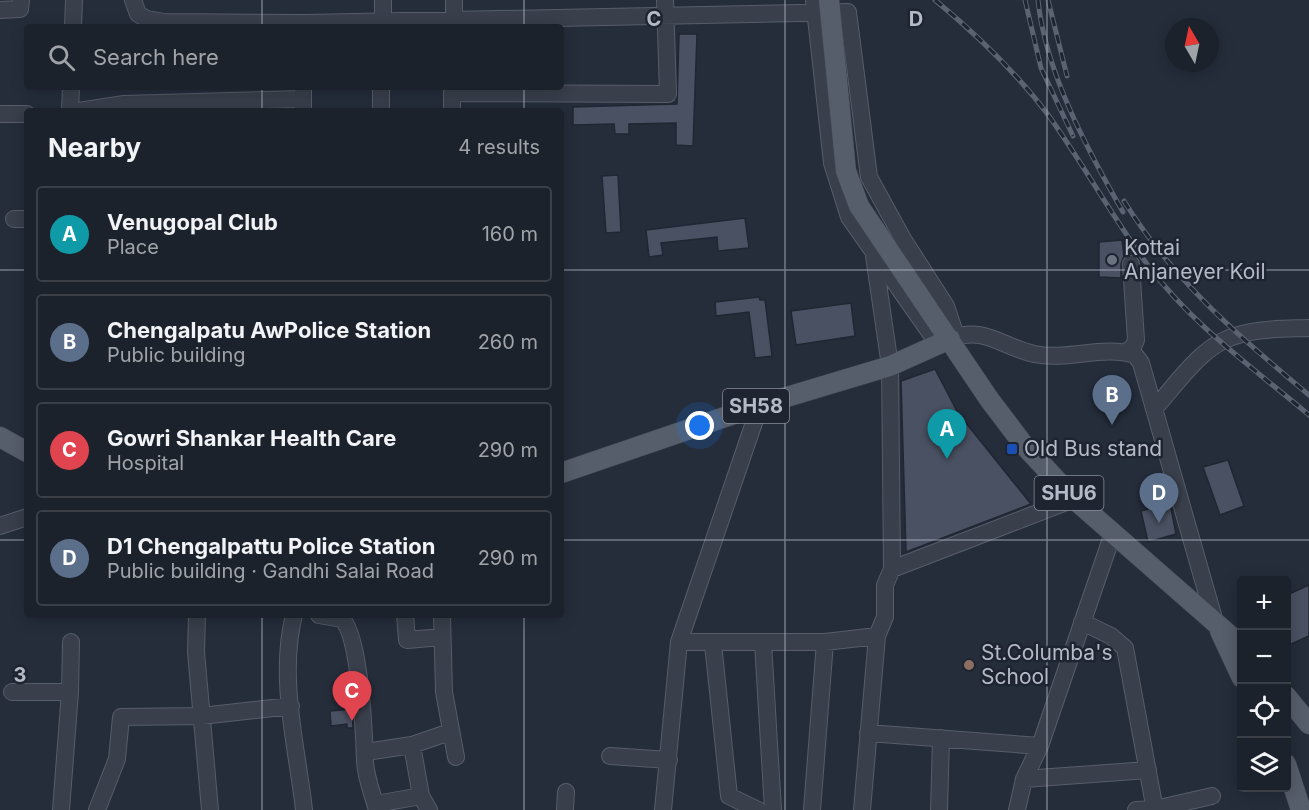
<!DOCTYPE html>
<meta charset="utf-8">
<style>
body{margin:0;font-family:Inter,sans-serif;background:#292f38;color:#f1f3f6}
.controls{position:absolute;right:18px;bottom:18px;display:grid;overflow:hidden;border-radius:6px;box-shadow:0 3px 15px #0003}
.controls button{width:54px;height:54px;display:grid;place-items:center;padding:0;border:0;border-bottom:2px solid #3a3f48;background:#1c222c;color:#f1f3f6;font:30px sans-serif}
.compass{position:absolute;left:1165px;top:18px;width:54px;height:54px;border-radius:50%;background:#1c222c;box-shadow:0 3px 15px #0003;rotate:351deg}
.you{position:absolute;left:700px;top:426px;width:21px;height:21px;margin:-15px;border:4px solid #fff;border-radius:50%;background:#1a73e8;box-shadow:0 0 0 9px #1a73e833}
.badge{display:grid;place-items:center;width:39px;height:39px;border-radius:50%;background:#91adef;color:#fff;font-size:20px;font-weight:700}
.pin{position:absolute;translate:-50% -50px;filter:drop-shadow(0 2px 3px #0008)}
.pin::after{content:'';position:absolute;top:32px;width:21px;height:18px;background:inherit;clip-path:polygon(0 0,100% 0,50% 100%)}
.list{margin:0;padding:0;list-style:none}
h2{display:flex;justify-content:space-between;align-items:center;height:78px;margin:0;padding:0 24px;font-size:26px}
h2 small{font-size:20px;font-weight:400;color:#a0a4a9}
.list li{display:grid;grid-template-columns:39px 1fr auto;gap:18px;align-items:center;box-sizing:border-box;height:96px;margin:0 12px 12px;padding:0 12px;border:2px solid #3a3f48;border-radius:6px}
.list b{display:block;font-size:22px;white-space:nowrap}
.list p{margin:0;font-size:20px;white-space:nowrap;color:#a0a4a9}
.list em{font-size:20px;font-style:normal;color:#a0a4a9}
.icon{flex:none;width:33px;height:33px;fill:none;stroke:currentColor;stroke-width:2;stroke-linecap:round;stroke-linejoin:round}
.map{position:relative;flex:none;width:1309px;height:810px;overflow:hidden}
.search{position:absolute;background:#1c222c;box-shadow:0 3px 15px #0003;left:24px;top:24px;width:540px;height:66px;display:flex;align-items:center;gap:15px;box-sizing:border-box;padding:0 21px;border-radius:6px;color:#a0a4a9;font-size:22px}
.panel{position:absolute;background:#1c222c;box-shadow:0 3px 15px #0003;left:24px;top:108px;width:540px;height:510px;border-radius:6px}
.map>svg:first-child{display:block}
</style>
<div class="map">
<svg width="1309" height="810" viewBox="0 0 1309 810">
<rect width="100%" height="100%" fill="#252d3b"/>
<path fill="#4a5162" stroke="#202632" stroke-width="1.5" d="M679,34H697L693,146L676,145V123L629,124V134H615L614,124L573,125V107L677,104Z
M618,175L621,232L606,233L602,176Z
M745,218L749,248L718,251L717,237L661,243L663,255L649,257L646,230Z
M1122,240L1124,256L1121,264V278L1099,277V242Z
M759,297L760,300H765L772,356L755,358L749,312L716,316L715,302Z
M851,303L855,336L796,345L791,311Z
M935,369L958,413L1031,504L906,552L901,381Z
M1228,460L1244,506L1220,515L1203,467Z
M1170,503L1176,534L1148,542L1141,511Z
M1309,585V636L1287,646V595Z
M352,709L353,728H347V724L331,726L330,711Z"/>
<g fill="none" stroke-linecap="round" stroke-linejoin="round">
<defs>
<path id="minor" d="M133,0L138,14L147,19L164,22L306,23
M383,0V27
M814,0L832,163L849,217L938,344
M0,10L20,9L21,0
M73,27L74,0
M306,27V23L848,12L869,177L903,239L946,306L956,336
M454,27V0
M452,93L668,94L665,0
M70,111L71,87
M79,111L124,104L303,99
M303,111V87
M381,111V87
M452,111V87
M0,114H27
M14,219H27
M874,256L890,366L892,569
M950,339C984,325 1002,347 1034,354C1067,361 1103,345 1135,355L1141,363L1215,622
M1126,352L1133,347L1136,340L1131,264
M1154,409C1175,386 1198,351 1227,339C1253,328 1282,329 1309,328
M0,526L27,517
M197,615L196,652L210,810
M294,615C278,678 297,747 304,810
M319,615L342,619C360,637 364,732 365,760C365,776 373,795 377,810
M405,615L407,640L442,637
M442,615L444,692L456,757
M1082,622L1111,636L1125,648L1155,810
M679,642H825L877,636L885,617V585L892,569L1074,499
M763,643L773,810
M713,644L729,796L758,810
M12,692H70L61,810
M70,692L71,642
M868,733L1040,746
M412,745L421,796L429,810
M366,752L412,745L450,732
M610,756L669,760
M1024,779L1148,770
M376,804L421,796
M97,810L117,759L121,717L201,716L291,706
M565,810L566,792
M663,810L679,642L760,405
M812,810L825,642
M862,810L877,636
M939,810L941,738
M1017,810L1024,779L1040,746L1113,533
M1136,810L1155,809L1212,796"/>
<path id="major" d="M859,206L989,399L1023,444L1074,499L1242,646
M0,437L27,452
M561,473L760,405L890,366L950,339
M1220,631L1242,678
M1286,696L1309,724
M1286,764L1301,810"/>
</defs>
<use href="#minor" stroke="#575d69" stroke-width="18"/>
<use href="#major" stroke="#424854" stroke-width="21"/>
<use href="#minor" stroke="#393f4b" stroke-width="16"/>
<use href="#major" stroke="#575e6b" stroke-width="20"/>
<defs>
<path id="rail" d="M935,0C976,34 1017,73 1049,116C1083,164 1112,216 1147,264C1191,324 1252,367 1309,415
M1025,0L1041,68L1073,136
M1038,0C1045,71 1088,151 1123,212
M1048,0L1067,76
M1124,201C1173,280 1238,336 1309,395"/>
</defs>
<use href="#rail" stroke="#5b6372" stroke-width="5"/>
<use href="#rail" stroke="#1e2430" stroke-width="3" stroke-dasharray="9" stroke-linecap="butt"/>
<defs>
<path id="major-bridge" d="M829,0L846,171L859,206"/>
</defs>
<use href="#major-bridge" stroke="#424854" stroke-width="21" stroke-linecap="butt"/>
<use href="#major-bridge" stroke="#575e6b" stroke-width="20"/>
</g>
<path fill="none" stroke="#b5bac7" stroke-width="1.5" stroke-opacity="0.55" d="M262,0V27M524,0V27M785,0V810M1047,0V810M262,87V111M524,87V111M0,270H27M561,270H1309M0,540H27M561,540H1309M262,615V810M524,615V810"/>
<circle fill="#6b7280" stroke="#1e2430" stroke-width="2" cx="1112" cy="260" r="6"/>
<rect fill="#1a4fb4" stroke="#1e2430" stroke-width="2" x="1006" y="443" width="12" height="12" rx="3"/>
<circle fill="#8d6e63" stroke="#1e2430" stroke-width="2" cx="969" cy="665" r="6"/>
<g text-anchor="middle" stroke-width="5" stroke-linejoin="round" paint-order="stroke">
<g fill="#1e2430" stroke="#888d9a" stroke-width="1.5">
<rect x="723" y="389" width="66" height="34" rx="4.5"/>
<rect x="1034.5" y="476" width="69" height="34" rx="4.5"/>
</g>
<g font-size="20" font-weight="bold" fill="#b5bac7">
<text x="756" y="413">SH58</text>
<text x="1069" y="500">SHU6</text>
</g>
<g font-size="21" fill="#b5bac7" stroke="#1e2430" text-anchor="start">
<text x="1124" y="255">Kottai<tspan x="1124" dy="24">Anjaneyer Koil</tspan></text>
<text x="1024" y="456">Old Bus stand</text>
<text x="981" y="660">St.Columba's<tspan x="981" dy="24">School</tspan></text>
</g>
</g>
<g font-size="20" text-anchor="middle" font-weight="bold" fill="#b5bac7" stroke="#1e2430" stroke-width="5" stroke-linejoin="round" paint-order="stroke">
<text x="654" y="26">C</text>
<text x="916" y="26">D</text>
<text x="20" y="682">3</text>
</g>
</svg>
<div class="controls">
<button>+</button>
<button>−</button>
<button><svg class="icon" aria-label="locate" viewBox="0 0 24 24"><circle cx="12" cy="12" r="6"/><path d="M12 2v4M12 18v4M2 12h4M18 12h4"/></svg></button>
<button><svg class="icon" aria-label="layers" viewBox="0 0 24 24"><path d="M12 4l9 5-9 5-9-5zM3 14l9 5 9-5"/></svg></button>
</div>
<svg class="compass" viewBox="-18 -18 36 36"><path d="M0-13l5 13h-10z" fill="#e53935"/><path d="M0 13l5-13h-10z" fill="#a0a4a9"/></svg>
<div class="you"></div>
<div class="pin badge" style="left:947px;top:459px;background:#0f9aa8">A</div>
<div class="pin badge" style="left:1112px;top:425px;background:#5c6f8a">B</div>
<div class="pin badge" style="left:352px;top:721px;background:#e0444e">C</div>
<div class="pin badge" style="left:1159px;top:523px;background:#5c6f8a">D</div>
<div class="search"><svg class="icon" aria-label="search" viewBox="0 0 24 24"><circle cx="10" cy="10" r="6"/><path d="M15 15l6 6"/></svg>Search here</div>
<section class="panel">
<h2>Nearby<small>4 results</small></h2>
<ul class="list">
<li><span class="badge" style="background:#0f9aa8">A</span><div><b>Venugopal Club</b><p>Place</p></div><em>160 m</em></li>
<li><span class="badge" style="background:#5c6f8a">B</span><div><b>Chengalpatu AwPolice Station</b><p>Public building</p></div><em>260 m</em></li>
<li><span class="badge" style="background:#e0444e">C</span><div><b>Gowri Shankar Health Care</b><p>Hospital</p></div><em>290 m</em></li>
<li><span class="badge" style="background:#5c6f8a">D</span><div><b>D1 Chengalpattu Police Station</b><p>Public building · Gandhi Salai Road</p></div><em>290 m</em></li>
</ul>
</section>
</div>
